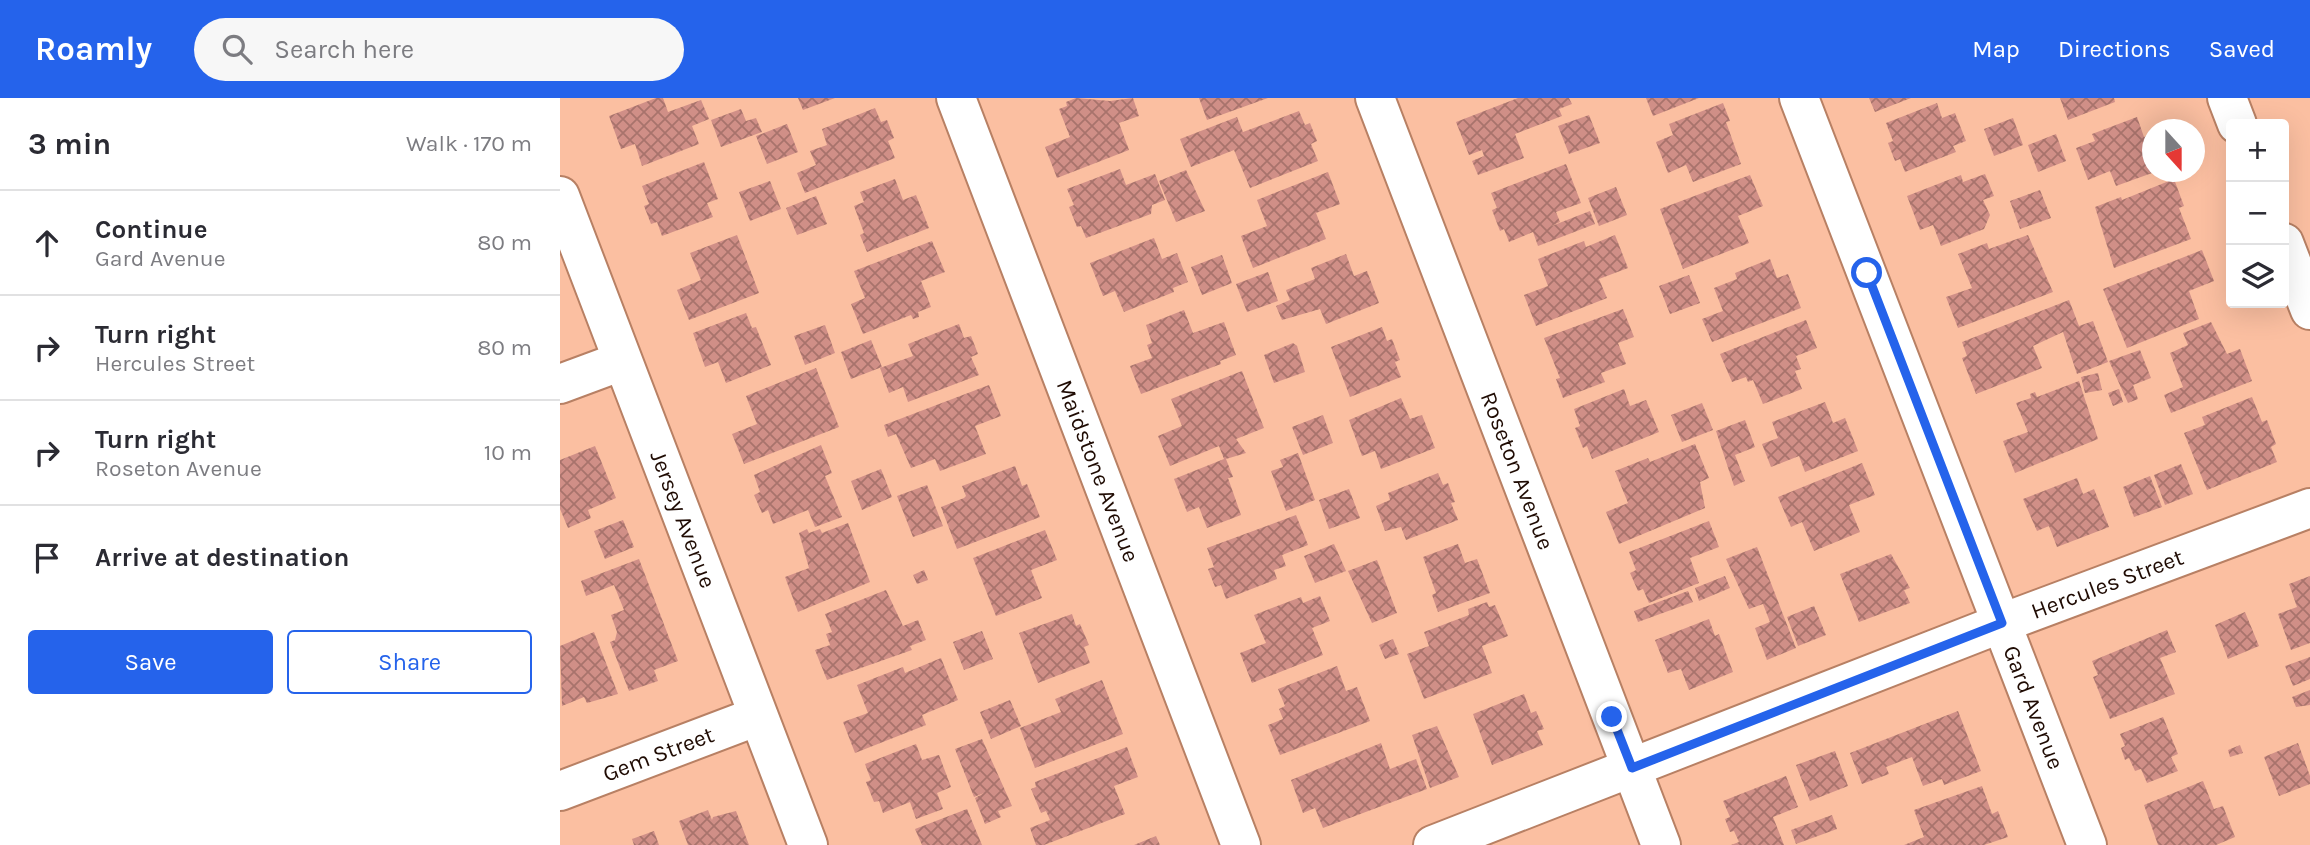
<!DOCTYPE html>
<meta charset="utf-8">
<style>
body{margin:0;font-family:Karla,sans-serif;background:#f7f7f7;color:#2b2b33}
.controls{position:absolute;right:21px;top:21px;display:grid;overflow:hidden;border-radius:7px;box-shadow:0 7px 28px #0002}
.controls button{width:63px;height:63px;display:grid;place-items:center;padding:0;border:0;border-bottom:2px solid #e1e1e2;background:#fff;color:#2b2b33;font:35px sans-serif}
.compass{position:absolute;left:1582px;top:21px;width:63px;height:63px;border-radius:50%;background:#fff;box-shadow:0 7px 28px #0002;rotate:159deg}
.stop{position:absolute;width:21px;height:21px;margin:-16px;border:5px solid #2563eb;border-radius:50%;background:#fff}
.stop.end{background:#2563eb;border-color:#fff;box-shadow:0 2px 7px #0008}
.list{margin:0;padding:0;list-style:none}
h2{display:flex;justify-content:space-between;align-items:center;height:91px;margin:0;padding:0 28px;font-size:30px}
h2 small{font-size:23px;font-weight:400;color:#7c7c81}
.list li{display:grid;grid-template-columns:46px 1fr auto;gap:21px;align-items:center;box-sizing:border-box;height:105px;padding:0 28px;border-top:2px solid #e1e1e2}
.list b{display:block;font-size:26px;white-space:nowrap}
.list p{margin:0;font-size:23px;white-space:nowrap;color:#7c7c81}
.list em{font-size:23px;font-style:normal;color:#7c7c81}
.actions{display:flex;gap:14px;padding:21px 28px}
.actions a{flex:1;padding:16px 0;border:2px solid #2563eb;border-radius:7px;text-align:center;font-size:24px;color:#2563eb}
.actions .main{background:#2563eb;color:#fff}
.icon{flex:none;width:38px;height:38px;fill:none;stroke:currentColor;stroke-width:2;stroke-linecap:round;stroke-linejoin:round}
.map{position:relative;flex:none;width:1750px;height:747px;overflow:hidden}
header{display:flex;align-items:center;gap:42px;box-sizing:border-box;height:98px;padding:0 35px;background:#2563eb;color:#fff}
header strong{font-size:33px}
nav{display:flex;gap:38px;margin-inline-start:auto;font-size:24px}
.search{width:490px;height:63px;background:#f7f7f7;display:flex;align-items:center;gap:18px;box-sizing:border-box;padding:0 24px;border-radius:38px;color:#7c7c81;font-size:26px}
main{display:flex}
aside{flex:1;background:#fff}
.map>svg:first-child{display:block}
</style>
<header>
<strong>Roamly</strong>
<div class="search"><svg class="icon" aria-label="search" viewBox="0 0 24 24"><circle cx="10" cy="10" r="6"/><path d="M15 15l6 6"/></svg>Search here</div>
<nav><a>Map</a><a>Directions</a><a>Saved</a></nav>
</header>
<main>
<aside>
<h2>3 min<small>Walk · 170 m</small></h2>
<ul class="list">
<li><svg class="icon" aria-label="ahead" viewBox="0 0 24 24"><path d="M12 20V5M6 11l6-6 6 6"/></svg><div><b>Continue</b><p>Gard Avenue</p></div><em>80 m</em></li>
<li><svg class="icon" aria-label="right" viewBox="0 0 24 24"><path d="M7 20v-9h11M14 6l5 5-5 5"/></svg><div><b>Turn right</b><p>Hercules Street</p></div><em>80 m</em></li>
<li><svg class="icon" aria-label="right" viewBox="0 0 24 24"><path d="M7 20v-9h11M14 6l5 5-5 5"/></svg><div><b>Turn right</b><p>Roseton Avenue</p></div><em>10 m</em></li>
<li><svg class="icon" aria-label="arrive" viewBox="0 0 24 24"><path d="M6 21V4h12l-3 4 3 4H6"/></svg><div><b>Arrive at destination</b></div></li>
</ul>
<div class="actions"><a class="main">Save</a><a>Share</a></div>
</aside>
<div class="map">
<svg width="1750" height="747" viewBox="0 0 1750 747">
<defs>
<pattern id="building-cross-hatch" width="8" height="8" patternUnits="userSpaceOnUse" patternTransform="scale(1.75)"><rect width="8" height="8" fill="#d08f87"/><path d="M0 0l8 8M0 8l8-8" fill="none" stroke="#a8736c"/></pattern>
</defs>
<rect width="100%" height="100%" fill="#fbbfa1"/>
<path fill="url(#building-cross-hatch)" d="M96,0H103L108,14L141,2L149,21L132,28L139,46L82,68L75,46L61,51L49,18Z
M238,0H275L243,12Z
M516,0L550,3L573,0L579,18L559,25L569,52L497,80L485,49L510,39L499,11L507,8L506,4Z
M639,0H708L647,22Z
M958,0H1009L1012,6L999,11L1002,18L955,36L964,60L918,77L912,63L924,58L922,52L909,57L896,24Z
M1086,0H1139L1093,18Z
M1309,0H1351L1315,14Z
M1500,0H1554L1555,4L1508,22Z
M1163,5L1170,23L1166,24L1181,66L1133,84L1126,67L1108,75L1096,44L1113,37L1109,26Z
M1377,5L1382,20L1395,15L1406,43L1393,48L1396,54L1345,74L1340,61L1335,63L1328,45L1333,43L1326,25Z
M315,10L321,24L327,22L334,40L328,43L335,60L245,95L237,75L256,67L250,53L267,47L262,31Z
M181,11L186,23L196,20L202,34L161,49L151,22Z
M739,13L745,27L750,25L757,43L751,46L758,63L690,90L674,52L631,69L620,41L677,19L683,34Z
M1029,17L1040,45L1009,56L998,28Z
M1577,19L1584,39L1592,36V75L1556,88L1550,73L1528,82L1516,50L1535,43L1532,36Z
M1453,20L1463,47L1434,58L1424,31Z
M227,26L238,54L207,66L196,38Z
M1496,36L1506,63L1478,74L1468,47Z
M144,64L158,101L147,105L153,119L102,138L97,124L91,126L84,108L89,106L82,88Z
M1006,66L1021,105L996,114L1000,124L989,129L1030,113L1035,126L978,148L973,134L949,144L944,131L940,133L932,112L937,110L931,95Z
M560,71L566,87L595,76L605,102L592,107L591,116L526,140L521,128L517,129L509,109L514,107L507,91Z
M626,72L645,113L616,124L599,83Z
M768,74L780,106L756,115L766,141L693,170L681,138L707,128L697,102Z
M1425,76L1434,98L1423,102L1430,117L1424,131L1381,148L1373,127L1360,132L1347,98L1401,77L1403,84Z
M1190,77L1203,108L1178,118L1189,145L1123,171L1100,111Z
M335,81L343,102L356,97L369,130L307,154L300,137L304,135L294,108L304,104L300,94Z
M1614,81L1624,108L1619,110L1631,141L1554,170L1535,109L1561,99L1562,102Z
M210,83L221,111L190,123L179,94Z
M1056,89L1067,117L1039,128L1028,100Z
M1480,92L1491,120L1460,131L1450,103Z
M256,98L267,126L237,137L226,110Z
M177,137L199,195L129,222L117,192L141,182L130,155Z
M1055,137L1068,170L1039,181L1047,200L976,228L964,197L988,188L978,161L1024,143L1026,149Z
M1468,137L1493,194L1398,230L1386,199L1412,190L1398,156L1427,145L1429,151Z
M594,140L602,161L617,155L628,184L613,190L614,194L564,214L555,193L543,198L530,165Z
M372,143L385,174L361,183L371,209L358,214L359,219L353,221L351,217L303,236L291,206L305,200L294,173Z
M1642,152L1654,183L1629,193L1639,221L1567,250L1543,191Z
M786,156L794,178L807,173L819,205L766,226L760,211L722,222L716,208L730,202L726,192L755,181L751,170Z
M662,157L672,185L642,197L631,169Z
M1210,161L1217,180L1228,176L1241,210L1152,244L1142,221L1163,213L1154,190L1177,181L1175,175Z
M708,174L718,203L687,214L676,186Z
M1129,177L1140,205L1110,216L1099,188Z
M1509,202L1519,228L1533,223L1548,264L1517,276L1503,234L1473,248L1482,270L1416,296L1402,260L1407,258L1402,244Z
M1063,211L1074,239L1058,245L1066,266L1041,275L1045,284L1003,300L996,281L1000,280L984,240Z
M624,212L633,235L664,224L676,257L660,263L661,266L581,296L570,268L592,260L587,247L592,245L586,227Z
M186,215L192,230L196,229L211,267L166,285L158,264L145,269L133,235Z
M1246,222L1257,250L1236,258L1241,271L1235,273L1242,291L1203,306L1193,282L1188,284L1186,279L1172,284L1160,256Z
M1651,224L1667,256L1680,251L1692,283L1611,315L1604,297L1623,289L1610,255L1628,247L1623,235Z
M399,226L404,240L411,238L418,256L411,259L419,277L348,304L343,289L329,295L320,270L353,258L348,246Z
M265,227L275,255L245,267L234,238Z
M822,229L827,243L832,241L840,262L835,264L841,279L790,299L771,249Z
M311,242L322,269L291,281L281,254Z
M733,245L737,248L745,274L714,285L704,257Z
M1580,252L1591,280L1573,287L1578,301L1568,305L1549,263Z
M256,270L279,329L184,366L172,336L197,326L186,298Z
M682,273L704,330L676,341L686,355L666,361L673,379L668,380L681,417L647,430L639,409L627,414L614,381L664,361L659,348L610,368L598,338L622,328L611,301Z
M1538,275L1542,292L1525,295L1521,279Z
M1519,283L1538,341L1455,375L1443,343L1468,334L1456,305L1471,300L1470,296L1475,294L1477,299Z
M429,287L441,318L415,328L426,356L380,373L375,361L351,370L336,336L328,339L324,327Z
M1064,291L1070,308L1086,302L1099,334L1032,361L1027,348L1023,350L1015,330L1020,328L1014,311Z
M1559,291L1563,304L1553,308L1548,295Z
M1692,299L1702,324L1707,322L1716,346L1711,349L1717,364L1647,392L1624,335L1645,327L1642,319Z
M841,300L850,321L862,317L875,350L821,371L815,353L802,358L789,322Z
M1265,304L1273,325L1285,320L1298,353L1245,374L1239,358L1211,369L1202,346L1218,340L1212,324Z
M1142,305L1153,332L1122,344L1111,317Z
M763,317L773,345L743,357L732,329Z
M1185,322L1195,349L1175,357L1185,383L1174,388L1156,333Z
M1135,346L1149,380L1140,384L1145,410L1059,446L1046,414L1068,405L1055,373L1088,360L1090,364Z
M261,347L272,375L265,378L282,419L255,429L248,412L213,426L208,412L202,415L194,397L200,394L194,377Z
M35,348L56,400L28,412L31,420L8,430L0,411V362Z
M738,355L755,402L726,413L711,373L723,369L720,362Z
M1302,365L1315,397L1289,407L1300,434L1254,453L1242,424L1231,429L1218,399Z
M1621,366L1633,396L1605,407L1594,377Z
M455,368L462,388L467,386L480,419L397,451L381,409L404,400L406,398L402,388Z
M321,371L332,399L302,412L291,383Z
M878,375L883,387L888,385L895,404L891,405L898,422L846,442L841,429L825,433L816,408L830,402L828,395Z
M1590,378L1602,409L1574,419L1563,389Z
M1517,380L1523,396L1534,391L1549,429L1497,449L1489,428L1477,433L1463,401Z
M367,387L383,428L353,439L337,398Z
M789,391L800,420L769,431L759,402Z
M736,417L748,447L722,457L726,468L714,472L717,481L666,501L661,487L655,489L648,471L654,469L647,450Z
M63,422L74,449L45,461L34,433Z
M1149,423L1159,449L1130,460L1139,485L1089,505L1083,491L1078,493L1070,475L1076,472L1069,454Z
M288,425L310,484L238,514L225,479L249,470L239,435L247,431L249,435L260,431L262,435Z
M485,432L497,462L471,472L482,500L436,518L413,460Z
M774,446L786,473L755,485L744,458Z
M898,446L905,465L917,461L930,495L878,514L872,497L876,495L863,459Z
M1197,449L1236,550L1207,562L1195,530L1210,524L1203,506L1189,511L1166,461Z
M1331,456L1350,490L1344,492L1350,505L1299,524L1280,476Z
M79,461L118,563L94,572L98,583L69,593L50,544L55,542L57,534L51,517L64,512L54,487L26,498L21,483Z
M817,462L837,515L812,525L788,473Z
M364,472L368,482L357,486L353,477Z
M1165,478L1170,490L1139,503L1135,490Z
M1750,478V545L1731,552L1718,516L1737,509L1729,486Z
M326,492L343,528L358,522L366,542L350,548L352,552L267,582L255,552L270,547L266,536L272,534L265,516Z
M1128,493L1133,504L1078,524L1074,513Z
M760,498L770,523L752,530L763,557L692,585L680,555L706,545L694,517L741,499L743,505Z
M927,504L929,509L935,507L948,538L922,548L932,575L864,601L847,556L869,548L864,534L909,517L908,511Z
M1254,508L1266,537L1238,548L1227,519Z
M1685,514L1699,548L1668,561L1655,527Z
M512,516L516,528L520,526L529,547L524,549L530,565L478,585L459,535Z
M1149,521L1155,538L1159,536L1173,574L1129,592L1121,571L1108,575L1095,542Z
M1607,532L1616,554L1600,560L1615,596L1550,621L1533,579L1538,577L1532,563Z
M422,533L433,561L404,572L393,544Z
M34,534L58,596L27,605L24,599L2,608L0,548Z
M833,541L839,556L825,561L819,547Z
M1750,559V581L1733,588L1725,568Z
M381,560L398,602L362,617L366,627L295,655L283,624L308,615L297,587L343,569L345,575Z
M777,568L786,593L797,589L810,623L720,657L708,627L723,621L719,611L725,608L718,591Z
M542,582L563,636L475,670L460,630L501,614L495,601Z
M1750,592V607L1736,609L1732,599Z
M964,596L971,615L976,613L984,631L977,633L983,647L932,667L913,616Z
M450,602L461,628L431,641L420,614Z
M1398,613L1421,673L1384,687L1382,681L1363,688L1352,659L1326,669L1329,676L1302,686L1290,655Z
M1603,619L1618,656L1611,659L1618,673L1587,685L1581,671L1575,673L1569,660L1565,662L1561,650L1565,648L1560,636Z
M877,628L899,679L870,690L852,637Z
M422,641L452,708L438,713L441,719L425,726L415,700L424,695L414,699L395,651Z
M821,645L830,671L856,661L867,691L763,730L755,710L743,715L731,682Z
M1738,645L1750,678V686L1719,698L1704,659Z
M356,646L362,662L379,657L391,689L377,695L383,711L356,721L350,704L323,715L319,703L314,704L306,684L311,682L305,666Z
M1680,647L1683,655L1670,659L1668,652Z
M567,649L578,679L554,688L565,716L484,747H476L470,730L490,722L486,713L481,715L471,691L476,689L475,684Z
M1275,653L1288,688L1250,703L1236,667Z
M1226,678L1238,709L1213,719L1224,747H1171L1179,744L1174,733L1170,734L1165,721L1170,719L1163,703Z
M1643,683L1654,711L1663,708L1675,739L1656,747H1598L1584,707Z
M1422,688L1432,716L1438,713L1448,739L1424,747H1344L1364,739L1354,712Z
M407,711L422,747H362L355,731Z
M148,712L152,722L153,719L176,713L189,747H128L119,723Z
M1272,717L1277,731L1236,746L1231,732Z
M94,733L99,747H74L72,741Z
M596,738L600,747H574Z"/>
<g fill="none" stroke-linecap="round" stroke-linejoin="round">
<defs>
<g id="minor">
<path id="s1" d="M396,0L681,747"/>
<path id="s2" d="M815,0L1101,747"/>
<path id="s3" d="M1239,0L1527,747"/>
<path d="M1667,0L1677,26"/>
<path id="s4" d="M0,98L248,747"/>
<path d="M1724,145L1750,212"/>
<path d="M0,286L62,263"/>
<path id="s5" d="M0,693L198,618"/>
<path id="s6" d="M873,747L1442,525L1750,410"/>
</g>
</defs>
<use href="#minor" stroke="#b88064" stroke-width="42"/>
<use href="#minor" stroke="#fff" stroke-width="38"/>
</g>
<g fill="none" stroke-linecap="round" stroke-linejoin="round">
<path stroke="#2563eb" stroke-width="9" d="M1052,619L1072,670L1442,525L1307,175"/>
</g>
<g text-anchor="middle" stroke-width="7" stroke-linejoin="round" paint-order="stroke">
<g font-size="23" fill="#1f0b03" stroke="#feeae2">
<text dy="8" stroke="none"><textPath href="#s1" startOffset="399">Maidstone Avenue</textPath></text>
<text dy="8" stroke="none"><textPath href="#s2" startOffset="399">Roseton Avenue</textPath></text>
<text dy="8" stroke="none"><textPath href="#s4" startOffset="346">Jersey Avenue</textPath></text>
<text dy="8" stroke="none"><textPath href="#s6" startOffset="723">Hercules Street</textPath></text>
<text dy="8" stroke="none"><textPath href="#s3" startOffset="653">Gard Avenue</textPath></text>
<text dy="8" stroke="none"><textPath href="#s5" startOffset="105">Gem Street</textPath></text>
</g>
</g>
</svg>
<div class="controls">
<button>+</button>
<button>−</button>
<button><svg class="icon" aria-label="layers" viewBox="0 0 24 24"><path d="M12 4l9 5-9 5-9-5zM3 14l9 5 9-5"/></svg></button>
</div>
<svg class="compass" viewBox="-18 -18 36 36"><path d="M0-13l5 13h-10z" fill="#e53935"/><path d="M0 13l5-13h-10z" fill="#7c7c81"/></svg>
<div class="stop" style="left:1307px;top:175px"></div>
<div class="stop end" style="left:1052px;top:619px"></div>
</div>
</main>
